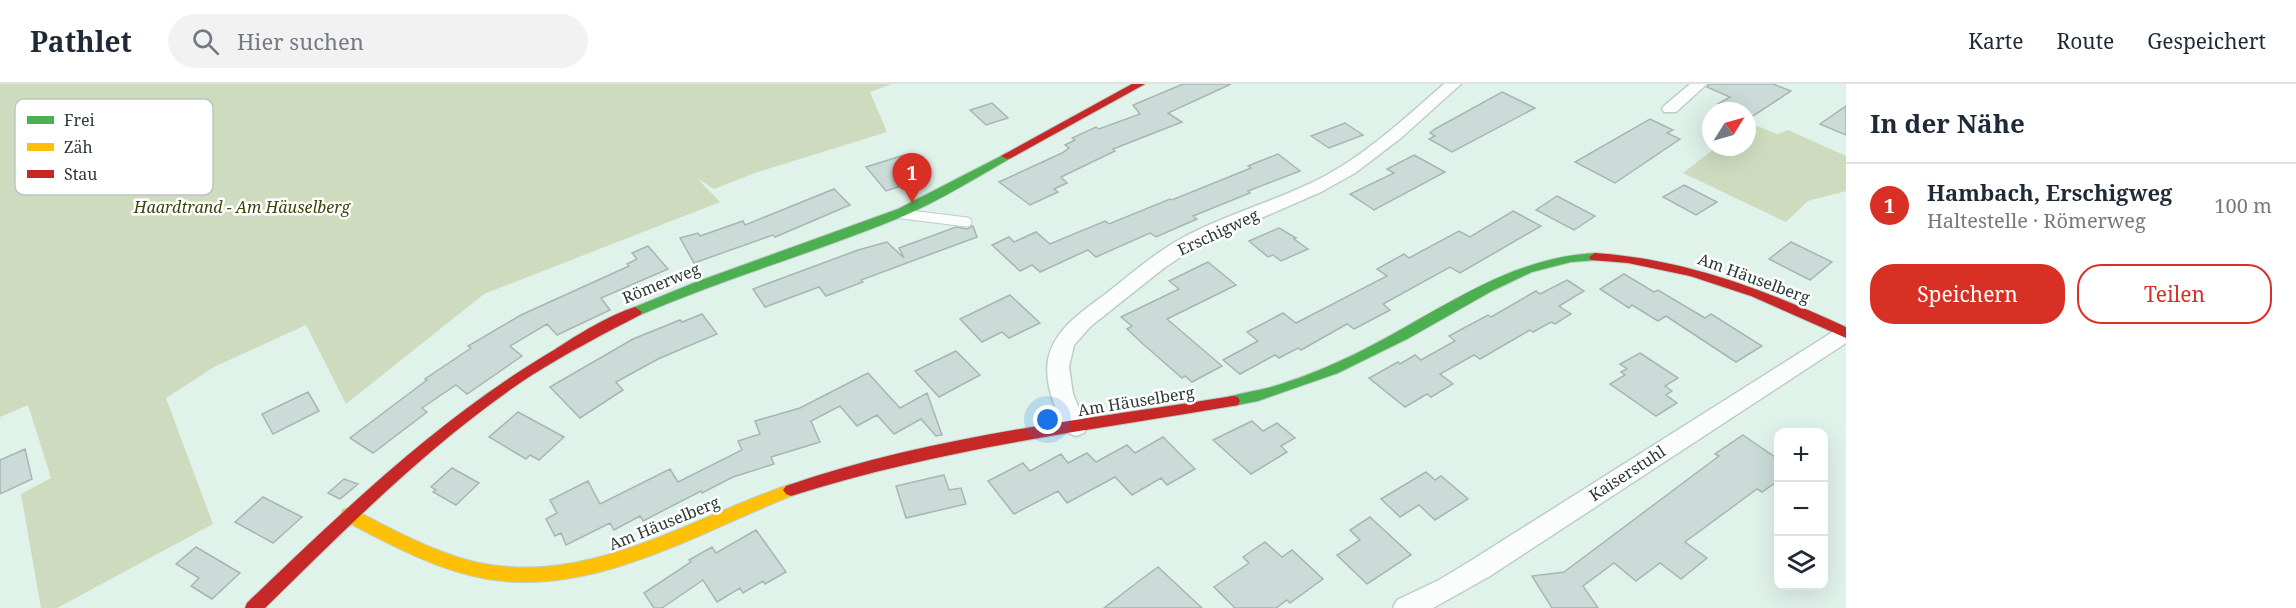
<!DOCTYPE html>
<html lang="de">
<meta charset="utf-8">
<style>
body{margin:0;font-family:"Noto Serif",serif;background:#f2f2f3;color:#1f2937}
.controls{position:absolute;right:18px;bottom:18px;display:grid;overflow:hidden;border-radius:12px;box-shadow:0 6px 24px #0002}
.controls button{width:54px;height:54px;display:grid;place-items:center;padding:0;border:0;border-bottom:2px solid #e0e1e3;background:#fff;color:#1f2937;font:30px sans-serif}
.compass{position:absolute;left:1702px;top:18px;width:54px;height:54px;border-radius:50%;background:#fff;box-shadow:0 6px 24px #0002;rotate:53deg}
.you{position:absolute;left:1048px;top:336px;width:21px;height:21px;margin:-15px;border:4px solid #fff;border-radius:50%;background:#1a73e8;box-shadow:0 0 0 9px #1a73e833}
.badge{display:grid;place-items:center;width:39px;height:39px;border-radius:50%;background:#d93025;color:#fff;font-size:20px;font-weight:700}
.pin{position:absolute;translate:-50% -50px;filter:drop-shadow(0 2px 3px #0008)}
.pin::after{content:'';position:absolute;top:32px;width:21px;height:18px;background:inherit;clip-path:polygon(0 0,100% 0,50% 100%)}
.list{margin:0;padding:0;list-style:none}
h2{display:flex;justify-content:space-between;align-items:center;height:78px;margin:0;padding:0 24px;font-size:26px}
h2 small{font-size:20px;font-weight:400;color:#747a83}
.list li{display:grid;grid-template-columns:39px 1fr auto;gap:18px;align-items:center;box-sizing:border-box;height:84px;padding:0 24px;border-top:2px solid #e0e1e3}
.list b{display:block;font-size:22px;white-space:nowrap}
.list p{margin:0;font-size:20px;white-space:nowrap;color:#747a83}
.list em{font-size:20px;font-style:normal;color:#747a83}
.actions{display:flex;gap:12px;padding:18px 24px}
.actions a{flex:1;padding:14px 0;border:2px solid #d93025;border-radius:24px;text-align:center;font-size:21px;color:#d93025}
.actions .main{background:#d93025;color:#fff}
.icon{flex:none;width:33px;height:33px;fill:none;stroke:currentColor;stroke-width:2;stroke-linecap:round;stroke-linejoin:round}
.map{position:relative;flex:none;width:1846px;height:524px;overflow:hidden}
header{display:flex;align-items:center;gap:36px;box-sizing:border-box;height:84px;padding:0 30px;background:#fff;border-bottom:2px solid #e0e1e3}
header strong{font-size:28px}
nav{display:flex;gap:33px;margin-inline-start:auto;font-size:21px}
.search{width:420px;height:54px;background:#f2f2f3;display:flex;align-items:center;gap:15px;box-sizing:border-box;padding:0 21px;border-radius:33px;color:#747a83;font-size:22px}
main{display:flex}
aside{flex:1;background:#fff}
.map>svg:first-child{display:block}
</style>
<header>
<strong>Pathlet</strong>
<div class="search"><svg class="icon" aria-label="search" viewBox="0 0 24 24"><circle cx="10" cy="10" r="6"/><path d="M15 15l6 6"/></svg>Hier suchen</div>
<nav><a>Karte</a><a>Route</a><a>Gespeichert</a></nav>
</header>
<main>
<div class="map">
<svg width="1846" height="524" viewBox="0 0 1846 524">
<rect width="100%" height="100%" fill="#e0f3eb"/>
<path fill="#cedbbe" d="M0,0H892L870,8L887,48L755,89L714,105L697,94L720,118L484,210L346,320L306,241L214,283L166,314L213,440L57,524H41L21,410L51,394L28,321L0,333Z
M1747,38L1777,50L1788,46L1846,72V107L1808,117L1786,138L1683,89L1714,65L1711,63H1747Z"/>
<path fill="#cbdbd7" stroke="#a7b6b3" stroke-width="1.5" d="M1183,0H1231L1168,29L1182,38L1113,65L1115,67L1061,93L1067,99L1054,105L1058,108L1030,121L999,98L1062,69L1069,64L1065,61L1075,56L1072,54L1096,43L1099,45L1140,30L1133,21Z
M1709,0H1773L1791,7L1750,34L1747,33V27H1734L1718,20L1730,13L1707,3Z
M1502,8L1535,24L1452,68L1429,55L1435,52L1430,49L1435,45Z
M992,19L1008,34L986,41L970,26Z
M1846,22V51L1820,40Z
M1650,35L1673,46L1667,49L1680,55L1615,99L1575,78Z
M1345,39L1363,51L1329,64L1311,52Z
M1278,70L1300,87L1248,107L1250,109L1193,132L1197,135L1156,153L1150,149L1096,173L1088,166L1040,188L1032,181L1020,187L992,161L1009,153L1014,158L1036,148L1050,160L1105,137L1109,140L1170,115L1172,116L1251,84L1248,82Z
M904,71L925,94L886,107L866,83Z
M1414,71L1445,88L1374,126L1350,110L1394,89L1387,85Z
M1684,101L1717,118L1696,131L1663,113Z
M834,105L850,121L775,153L773,151L694,179L680,154L698,149L700,152L743,137L745,141Z
M1557,112L1595,132L1574,146L1536,126Z
M1513,127L1541,142L1460,189L1450,183L1383,220L1390,226L1354,245L1347,240L1301,266L1298,264L1279,274L1275,271L1240,290L1223,276L1258,257L1247,248L1283,229L1296,239L1387,192L1377,185L1404,170L1409,174L1459,147L1470,153Z
M973,142L977,153L861,196L863,198L826,212L819,203L765,223L753,205L858,166L887,158L904,174L899,164L956,143L967,145Z
M1279,144L1296,154L1294,155L1308,165L1281,177L1273,171L1268,173L1249,157Z
M1791,158L1832,178L1810,196L1769,175Z
M648,162L668,185L601,214L610,226L557,251L547,240L510,262L522,272L467,310L456,301L422,324L427,328L373,369L350,354L427,296L425,295L471,264L468,262L521,231L629,182L627,180L637,175L632,169Z
M1208,178L1236,201L1167,235L1222,282L1192,298L1185,292L1182,294L1143,260L1127,245L1132,242L1121,233L1179,205L1169,197Z
M1624,190L1654,208L1658,206L1705,234L1711,230L1762,262L1736,278L1666,232L1658,237L1632,221L1629,224L1600,205Z
M1567,196L1584,207L1559,222L1571,230L1555,240L1551,238L1533,248L1530,246L1480,275L1474,271L1440,290L1453,300L1431,313L1427,310L1405,323L1369,294L1398,278L1400,280L1415,271L1421,276L1455,257L1449,252L1488,231L1491,233L1536,207L1540,210Z
M1010,211L1040,239L1009,254L1002,248L982,258L960,235Z
M702,230L717,250L658,275L616,298L623,306L580,334L550,303L633,255L680,236L682,238Z
M956,267L980,291L939,313L915,287Z
M1640,269L1678,294L1665,302L1672,307L1666,311L1677,319L1656,332L1610,300L1625,291L1621,288L1627,285L1620,280Z
M868,289L900,324L927,309L942,351L936,352L921,335L894,350L877,331L857,342L840,322L811,337L820,358L771,373L774,380L733,393L702,409L701,407L643,437L640,432L614,446L610,439L566,461L561,449L555,452L546,435L557,429L550,416L588,397L600,420L670,385L678,398L742,366L738,357L760,350L755,337L800,324Z
M308,308L319,327L273,350L262,330Z
M518,328L564,353L539,376L530,371L526,375L489,353Z
M1252,337L1263,347L1277,339L1295,354L1281,362L1287,368L1251,390L1213,356Z
M1743,351L1779,376V396L1762,408L1757,405L1685,458L1707,474L1681,495L1660,479L1636,497L1614,479L1583,502L1598,524H1552L1532,492L1564,488L1719,372L1715,370Z
M1163,353L1195,385L1167,401L1161,394L1132,411L1115,393L1067,419L1058,407L1014,430L988,397L1023,379L1030,387L1061,370L1068,379L1087,369L1096,378L1127,361L1135,369Z
M25,365L32,395L0,410V376Z
M452,384L479,399L456,421L433,408L436,406L431,403Z
M1426,388L1435,396L1441,392L1468,415L1435,436L1419,421L1400,433L1381,415Z
M944,391L949,406L961,404L966,420L906,434L896,402Z
M344,395L358,400L340,415L328,409Z
M263,413L302,433L273,459L235,438Z
M1370,433L1411,471L1367,500L1337,471L1360,456L1350,446Z
M756,446L786,488L765,500L763,497L743,509L740,504L717,518L703,496L662,524H654L644,509L691,478L689,476L712,463L716,469Z
M1265,458L1282,473L1292,466L1323,495L1290,519L1287,516L1276,524H1235L1214,503L1249,479L1243,473Z
M196,463L240,489L212,515L191,502L199,494L176,480Z
M1158,483L1202,524H1104L1139,497Z"/>
<g fill="none" stroke-linecap="round" stroke-linejoin="round">
<defs>
<path id="lane" d="M902,130L967,138"/>
<path id="street" d="M1444,0H1461L1401,54L1355,89L1321,108L1197,162L1164,184L1091,242L1074,261L1069,283L1073,310L1087,343L1084,349L1076,352L1068,349C1056,328 1044,301 1048,276C1053,247 1081,228 1103,212C1129,192 1154,169 1184,153C1229,129 1280,116 1325,92C1369,68 1406,33 1444,0Z
M1690,0H1707L1676,28H1664L1662,25L1664,22Z
M1846,242V259L1490,492L1433,524H1393L1397,516L1439,496L1472,476L1839,244Z"/>
<path id="fast" d="M1007,69L1013,72L1011,74C976,94 942,115 906,131C818,168 727,193 640,231H630L628,228L630,225L696,198L898,125Z
M1595,169L1601,173L1599,176L1571,178L1532,188L1492,207L1409,254L1338,289L1258,317L1233,322L1228,321L1226,317L1228,313C1245,308 1264,306 1281,300C1306,292 1330,282 1353,271C1434,232 1503,174 1595,169Z"/>
<path id="slow" d="M791,400L796,402L799,406L796,410C699,448 595,513 487,495C436,486 389,460 343,436L341,431L343,426L349,424L355,426C391,445 428,465 467,476C582,507 687,435 791,400Z"/>
<path id="jam" d="M1132,0H1145L1011,74L1007,75L1001,72Z
M1595,169C1685,175 1765,206 1846,243V254L1751,212L1690,192L1628,179L1591,176L1589,173Z
M635,223L642,228L640,231C603,250 567,269 532,291C433,356 349,442 265,524H245L247,519C343,427 439,334 554,266C577,251 609,231 635,223Z
M1233,312L1238,313L1240,317L1238,321L1233,322C1084,347 935,366 791,412L786,410L783,406L786,402C930,352 1083,336 1233,312Z"/>
</defs>
<use href="#lane" stroke="#becec7" stroke-width="11"/>
<use href="#street" stroke="#becec7" stroke-width="3"/>
<use href="#fast" stroke="#becec7" stroke-width="2"/>
<use href="#slow" stroke="#becec7" stroke-width="2"/>
<use href="#jam" stroke="#becec7" stroke-width="2"/>
<use href="#lane" stroke="#fafdfc" stroke-width="9"/>
<use href="#street" fill="#fafdfc" fill-rule="evenodd"/>
<use href="#fast" fill="#4caf50" fill-rule="evenodd"/>
<use href="#slow" fill="#ffc107" fill-rule="evenodd"/>
<use href="#jam" fill="#c62828" fill-rule="evenodd"/>
</g>
<g text-anchor="middle" stroke-width="5" stroke-linejoin="round" paint-order="stroke">
<g font-size="16" font-style="italic" fill="#3d4408" stroke="#fff">
<text x="242" y="129">Haardtrand - Am Häuselberg</text>
</g>
<g font-size="16" fill="#2b3933" stroke="#fff">
<text transform="translate(1218 148) rotate(-25)" y="6">Erschigweg</text>
<text transform="translate(1754 194) rotate(20)" y="6">Am Häuselberg</text>
<text transform="translate(661 199) rotate(-22)" y="6">Römerweg</text>
<text transform="translate(1136 317) rotate(-9)" y="6">Am Häuselberg</text>
<text transform="translate(1627 389) rotate(-33)" y="6">Kaiserstuhl</text>
<text transform="translate(664 439) rotate(-22)" y="6">Am Häuselberg</text>
</g>
</g>
<rect x="15" y="15" width="198" height="96" rx="9" fill="#fff" stroke="#bfc4c2" stroke-width="1.5"/>
<rect x="27" y="32" width="27" height="8" fill="#4caf50"/>
<rect x="27" y="59" width="27" height="8" fill="#ffc107"/>
<rect x="27" y="86" width="27" height="8" fill="#c62828"/>
<g font-size="16" fill="#2b3933">
<text x="64" y="42">Frei</text>
<text x="64" y="69">Zäh</text>
<text x="64" y="96">Stau</text>
</g>
</svg>
<div class="controls">
<button>+</button>
<button>−</button>
<button><svg class="icon" aria-label="layers" viewBox="0 0 24 24"><path d="M12 4l9 5-9 5-9-5zM3 14l9 5 9-5"/></svg></button>
</div>
<svg class="compass" viewBox="-18 -18 36 36"><path d="M0-13l5 13h-10z" fill="#e53935"/><path d="M0 13l5-13h-10z" fill="#747a83"/></svg>
<div class="you"></div>
<div class="pin badge" style="left:912px;top:119px">1</div>
</div>
<aside>
<h2>In der Nähe<small></small></h2>
<ul class="list">
<li><span class="badge">1</span><div><b>Hambach, Erschigweg</b><p>Haltestelle · Römerweg</p></div><em>100 m</em></li>
</ul>
<div class="actions"><a class="main">Speichern</a><a>Teilen</a></div>
</aside>
</main>
